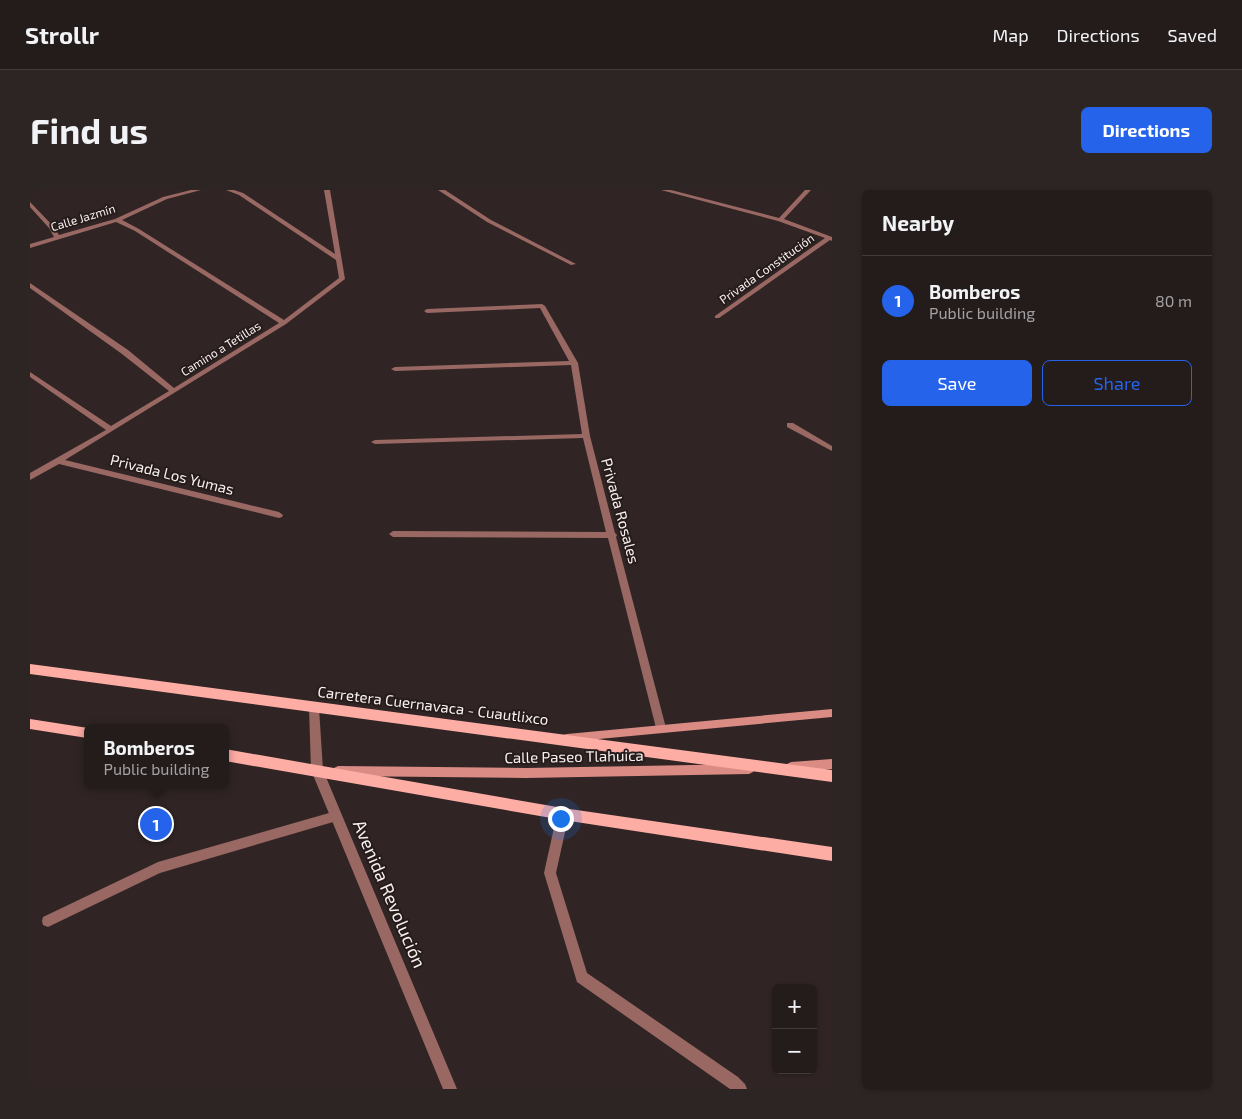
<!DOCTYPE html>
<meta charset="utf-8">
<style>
body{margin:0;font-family:"Exo 2",sans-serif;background:#2c2524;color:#f1f3f6}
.controls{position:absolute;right:15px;bottom:15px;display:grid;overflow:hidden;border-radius:8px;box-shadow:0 1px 4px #0004}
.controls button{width:45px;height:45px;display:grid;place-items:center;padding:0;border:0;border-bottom:1px solid #413a3a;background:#241c1b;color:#f1f3f6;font:25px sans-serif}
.you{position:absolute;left:530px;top:628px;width:18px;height:18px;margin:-12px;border:4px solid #fff;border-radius:50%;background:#1a73e8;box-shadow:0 0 0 8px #1a73e833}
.badge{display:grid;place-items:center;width:32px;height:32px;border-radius:50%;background:#2563eb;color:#fff;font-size:16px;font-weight:700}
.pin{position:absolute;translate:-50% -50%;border:2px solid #fff;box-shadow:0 1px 5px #0006}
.popup{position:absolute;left:54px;top:534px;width:145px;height:65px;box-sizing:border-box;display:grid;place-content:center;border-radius:8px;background:#241c1b;filter:drop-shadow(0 1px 4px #0005);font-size:16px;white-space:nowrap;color:#a3a1a3}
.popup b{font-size:19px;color:#f1f3f6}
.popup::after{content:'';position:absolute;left:50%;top:100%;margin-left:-10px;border:10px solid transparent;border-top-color:#241c1b}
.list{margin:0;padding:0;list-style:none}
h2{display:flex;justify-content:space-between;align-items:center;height:65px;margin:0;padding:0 20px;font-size:21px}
h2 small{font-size:16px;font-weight:400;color:#a3a1a3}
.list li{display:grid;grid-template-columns:32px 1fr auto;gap:15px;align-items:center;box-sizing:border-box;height:90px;padding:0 20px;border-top:1px solid #413a3a}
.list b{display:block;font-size:19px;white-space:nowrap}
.list p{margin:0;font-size:16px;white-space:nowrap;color:#a3a1a3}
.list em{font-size:16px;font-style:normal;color:#a3a1a3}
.actions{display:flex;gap:10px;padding:15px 20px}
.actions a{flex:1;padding:11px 0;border:1px solid #2563eb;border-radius:8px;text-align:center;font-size:18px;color:#2563eb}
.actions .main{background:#2563eb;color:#fff}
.map{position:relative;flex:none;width:802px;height:899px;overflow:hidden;border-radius:8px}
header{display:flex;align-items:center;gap:30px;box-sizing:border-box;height:70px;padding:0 25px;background:#241c1b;border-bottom:1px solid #413a3a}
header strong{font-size:24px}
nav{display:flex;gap:28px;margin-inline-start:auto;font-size:18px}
.intro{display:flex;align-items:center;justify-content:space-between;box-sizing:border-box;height:120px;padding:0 30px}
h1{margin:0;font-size:35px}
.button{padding:12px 22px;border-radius:8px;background:#2563eb;color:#fff;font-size:18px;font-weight:700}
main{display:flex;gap:30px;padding:0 30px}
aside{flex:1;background:#241c1b;border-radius:8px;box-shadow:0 1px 4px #0004}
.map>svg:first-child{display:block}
</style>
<header>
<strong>Strollr</strong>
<nav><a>Map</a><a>Directions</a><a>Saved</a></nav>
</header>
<div class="intro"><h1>Find us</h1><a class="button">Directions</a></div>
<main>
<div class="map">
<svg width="802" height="899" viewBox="0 0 802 899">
<rect width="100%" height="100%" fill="#302524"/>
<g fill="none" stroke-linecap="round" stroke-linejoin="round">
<path fill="#996863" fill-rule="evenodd" d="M306,621L310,622L312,626L310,630L130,683L18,737L13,735L12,731L13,727L128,672Z"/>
<path fill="#996863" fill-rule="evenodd" d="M161,0H171L137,9L92,30L109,39L254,130L309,88L306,70L209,5L196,0H204L213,3L305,64L294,0H300L315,89L256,134L35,270L249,322L253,325L252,327L249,328L29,274L0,290V283L76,240L0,187V182L81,236L139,201L92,164L0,98V93L98,160L144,198L249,133L105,41L86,32L0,58V54L24,47L19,38L0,17V12L23,36L29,45L85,29L133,7Z
M408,0H415L461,30L546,74L541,75L457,32Z
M631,0H641L749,28L775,0H781L754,29L802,47V51L800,50L689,128H685V126L795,48L748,31Z
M512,114L515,116L548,173L560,246L585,343L587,345L586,347L636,538L635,541L631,542L627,541L626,538L578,348L363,347L359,344L363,341L576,342L553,248L345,254L341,252L345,250L552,244L541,175L365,181L361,179L365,177L539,171L510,118L397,123L394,121L397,119Z
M757,233H763L802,256V261L757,237Z
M533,619L537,620L539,624L526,683L557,783L708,887L715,894L717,899H700L547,792L514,683L527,624L529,620Z"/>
<path fill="#996863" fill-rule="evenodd" d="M284,514L288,515L289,518L293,580L427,899H413L281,580L279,518L280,515Z"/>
<path fill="#d98b84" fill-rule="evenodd" d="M802,519V527L537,552L533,551L532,548L533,545L537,544Z
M802,569V579L761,582L757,580L755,577L757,574L761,572Z
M719,574L723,576L725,579L723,582L719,584L496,588L308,586L304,584L302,581L304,578L308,576L496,578Z"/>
<path fill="#feada5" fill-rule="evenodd" d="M0,474L802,580V592L0,484Z
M0,529L58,538L57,548L0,539Z
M195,559L533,618L802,657V671L533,630L195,571Z"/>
</g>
<g text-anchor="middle" stroke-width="4" stroke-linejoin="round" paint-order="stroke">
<g font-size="12" fill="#f8f1f0" stroke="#261c1b">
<text transform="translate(53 28) rotate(-17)" y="4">Calle Jazmín</text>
<text transform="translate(737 79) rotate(-35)" y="4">Privada Constitución</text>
<text transform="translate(191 159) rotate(-32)" y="4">Camino a Tetillas</text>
</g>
<g font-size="15" fill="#f8f1f0" stroke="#261c1b">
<text transform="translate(142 285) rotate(14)" y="5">Privada Los Yumas</text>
<text transform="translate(590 321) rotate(75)" y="5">Privada Rosales</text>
<text transform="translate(403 516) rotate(7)" y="5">Carretera Cuernavaca - Cuautlixco</text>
<text transform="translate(544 567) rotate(-1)" y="5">Calle Paseo Tlahuica</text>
</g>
<g font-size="18" fill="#f8f1f0" stroke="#261c1b">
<text transform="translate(359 704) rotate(67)" y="6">Avenida Revolución</text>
</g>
</g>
</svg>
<div class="controls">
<button>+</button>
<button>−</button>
</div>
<div class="you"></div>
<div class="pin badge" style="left:126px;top:634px">1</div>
<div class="popup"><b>Bomberos</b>Public building</div>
</div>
<aside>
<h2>Nearby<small></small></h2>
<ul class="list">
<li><span class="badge">1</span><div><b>Bomberos</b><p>Public building</p></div><em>80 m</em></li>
</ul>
<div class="actions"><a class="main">Save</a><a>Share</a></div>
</aside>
</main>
